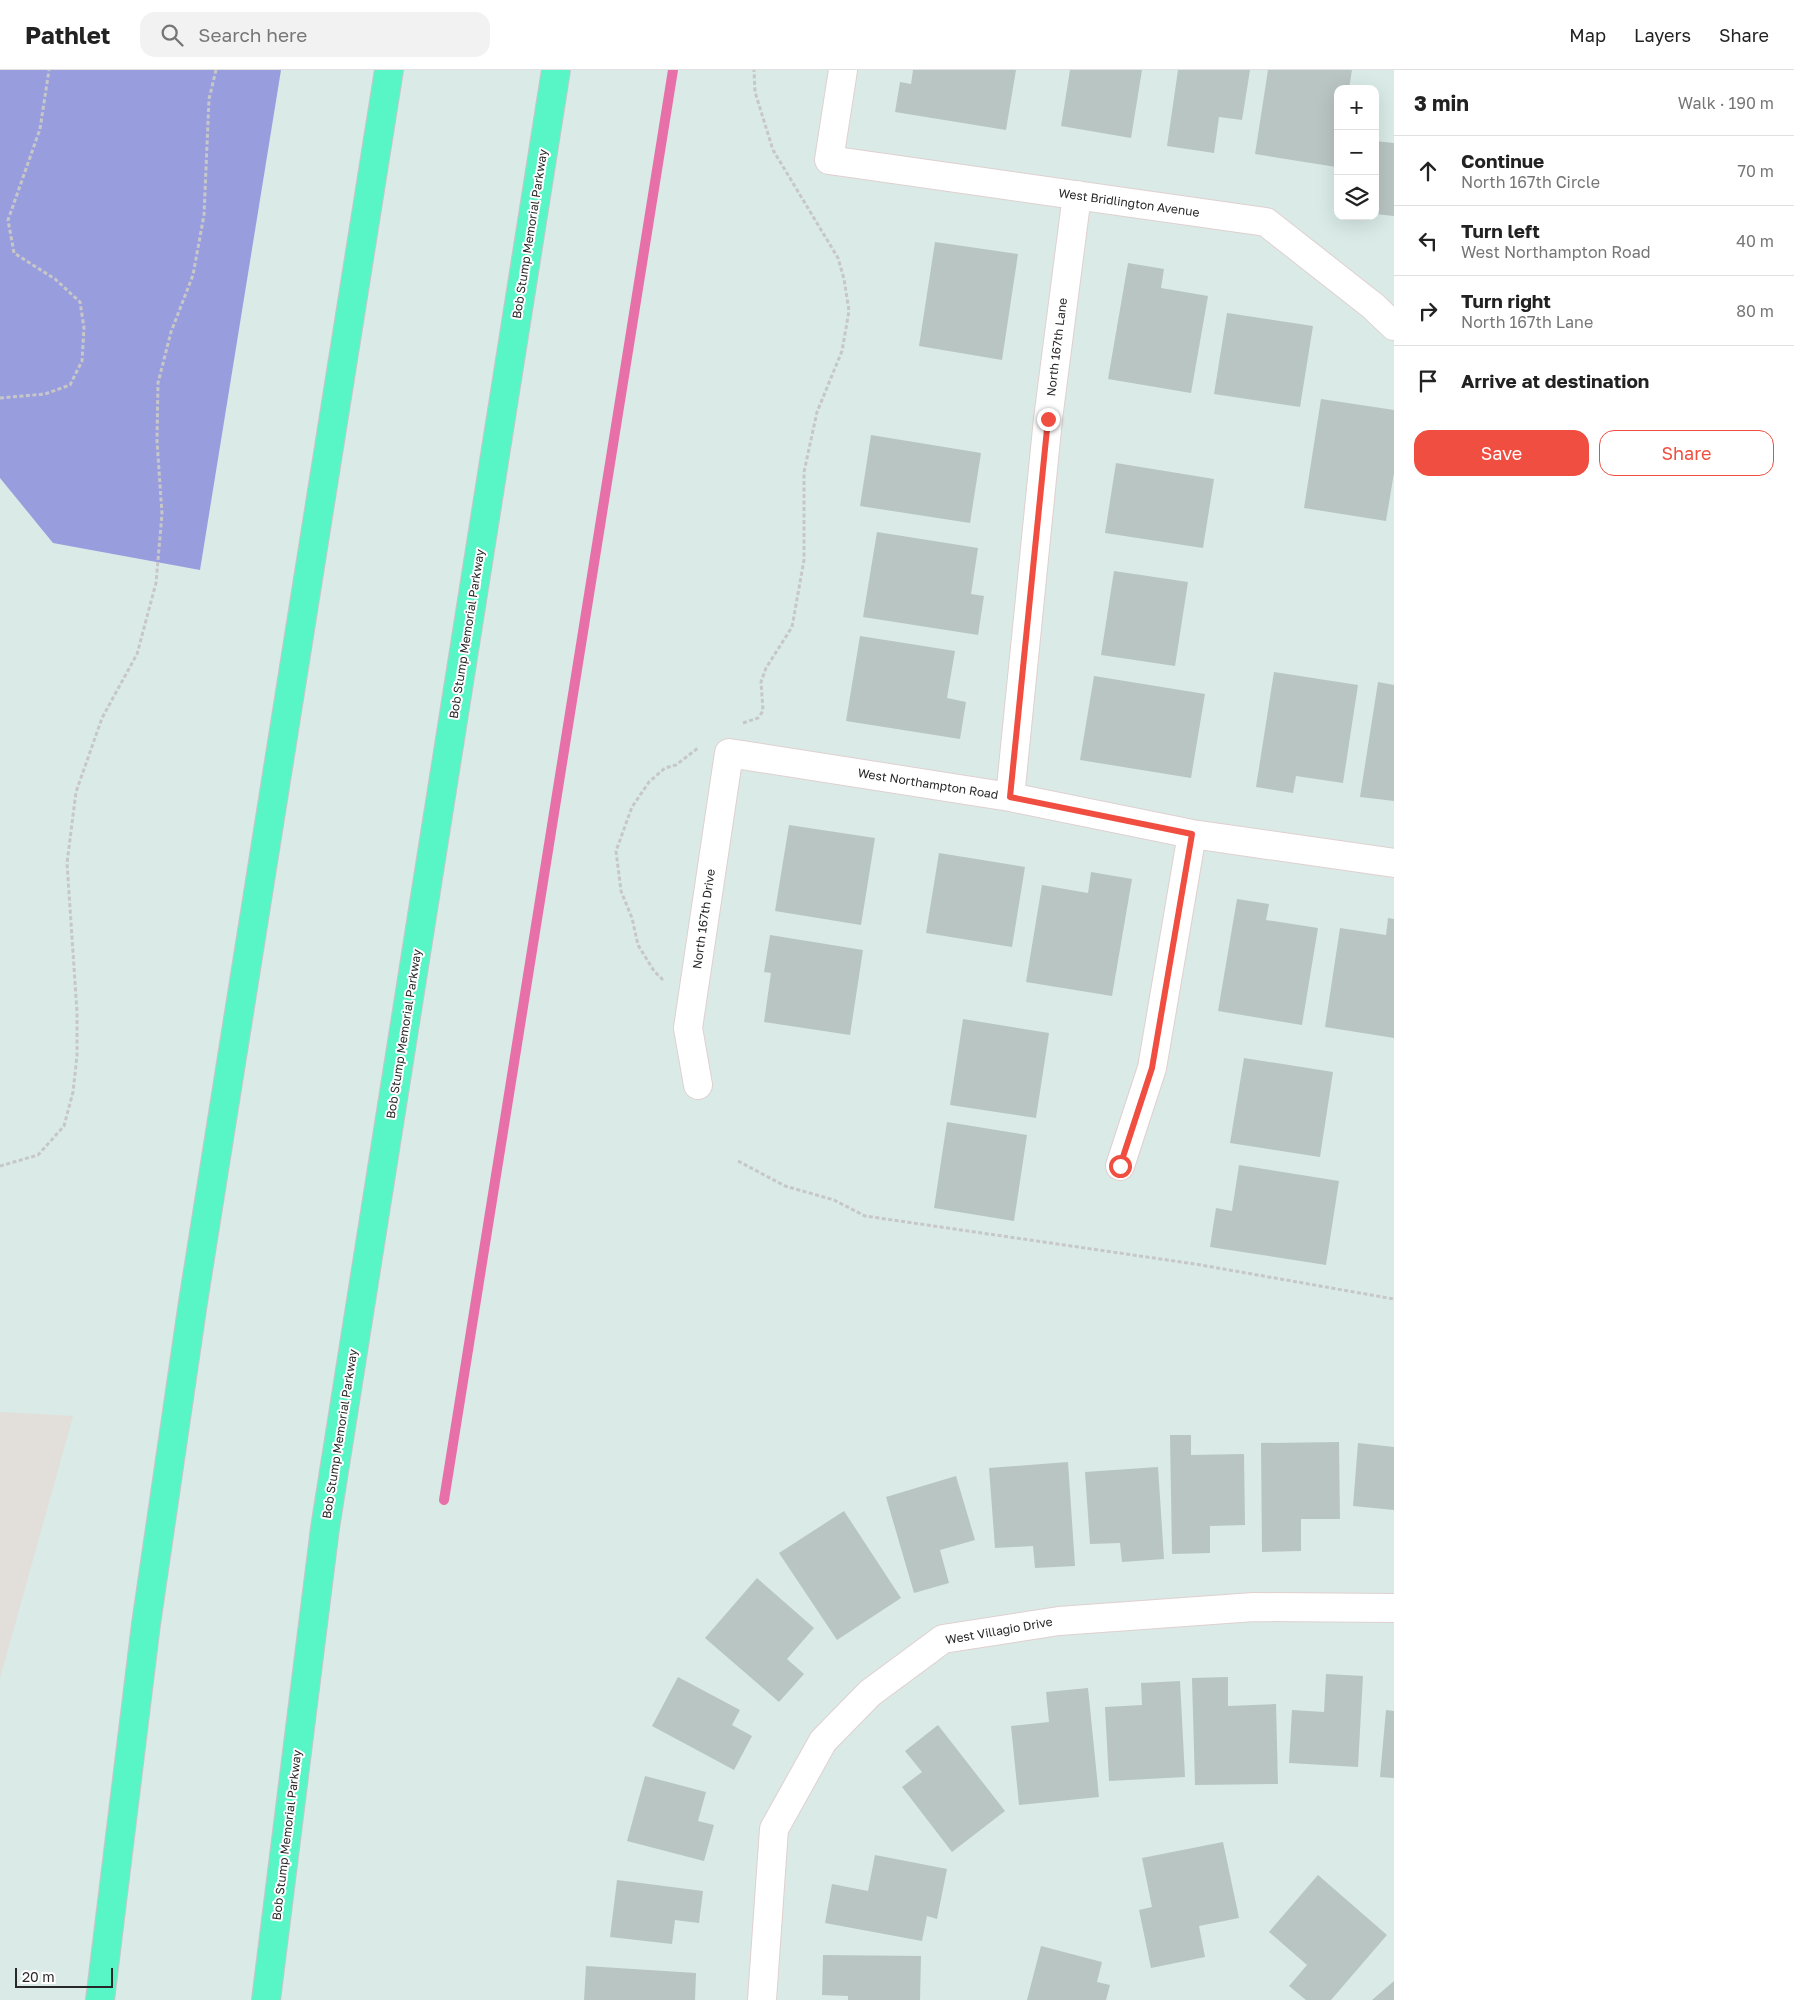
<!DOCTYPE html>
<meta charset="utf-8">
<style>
body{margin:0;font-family:"Golos Text",sans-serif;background:#f2f2f2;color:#222}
.controls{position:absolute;right:15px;top:15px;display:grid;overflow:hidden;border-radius:10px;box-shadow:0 5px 20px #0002}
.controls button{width:45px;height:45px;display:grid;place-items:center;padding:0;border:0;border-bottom:1px solid #e0e0e0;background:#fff;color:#222;font:25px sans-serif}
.scale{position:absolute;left:15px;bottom:12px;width:98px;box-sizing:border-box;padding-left:5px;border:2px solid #282828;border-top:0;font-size:14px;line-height:18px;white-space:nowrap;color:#282828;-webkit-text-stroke:4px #fff;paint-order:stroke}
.stop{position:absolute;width:15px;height:15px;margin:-11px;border:4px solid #f04e40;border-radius:50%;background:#fff}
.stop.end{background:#f04e40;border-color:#fff;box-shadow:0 1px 5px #0008}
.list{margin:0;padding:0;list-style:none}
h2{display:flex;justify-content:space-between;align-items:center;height:65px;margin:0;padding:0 20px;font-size:21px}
h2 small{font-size:16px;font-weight:400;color:#767676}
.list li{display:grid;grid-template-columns:32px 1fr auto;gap:15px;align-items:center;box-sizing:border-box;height:70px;padding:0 20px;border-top:1px solid #e0e0e0}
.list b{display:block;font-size:19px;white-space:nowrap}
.list p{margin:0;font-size:16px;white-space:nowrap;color:#767676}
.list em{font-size:16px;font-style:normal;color:#767676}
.actions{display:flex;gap:10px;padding:15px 20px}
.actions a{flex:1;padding:11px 0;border:1px solid #f04e40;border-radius:15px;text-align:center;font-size:18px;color:#f04e40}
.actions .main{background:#f04e40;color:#fff}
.icon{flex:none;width:28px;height:28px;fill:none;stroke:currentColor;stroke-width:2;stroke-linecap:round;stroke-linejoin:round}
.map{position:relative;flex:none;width:1394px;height:1930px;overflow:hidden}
header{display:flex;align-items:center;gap:30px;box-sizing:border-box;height:70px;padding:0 25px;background:#fff;border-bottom:1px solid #e0e0e0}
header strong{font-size:24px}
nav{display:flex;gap:28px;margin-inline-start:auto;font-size:18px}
.search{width:350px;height:45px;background:#f2f2f2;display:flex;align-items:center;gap:12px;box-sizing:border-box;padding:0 18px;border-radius:15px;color:#767676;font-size:19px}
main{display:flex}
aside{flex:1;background:#fff}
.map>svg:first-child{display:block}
</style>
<header>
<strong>Pathlet</strong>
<div class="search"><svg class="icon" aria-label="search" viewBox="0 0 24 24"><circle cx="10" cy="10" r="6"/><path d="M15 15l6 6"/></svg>Search here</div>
<nav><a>Map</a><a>Layers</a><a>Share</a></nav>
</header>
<main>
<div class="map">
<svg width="1394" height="1930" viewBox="0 0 1394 1930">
<rect width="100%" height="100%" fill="#d9eae7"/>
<path fill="#e2deda" d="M0,1342L73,1346L0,1608Z"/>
<path fill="#989dde" d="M0,0H281L200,500L53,473L0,408Z"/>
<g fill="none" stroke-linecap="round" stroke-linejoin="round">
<path stroke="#e870a8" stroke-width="10" d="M444,1430L673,0"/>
</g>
<path fill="#b9c5c3" d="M913,0H1016L1006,60L895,42L900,12L911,14Z
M1070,0H1142L1131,68L1061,56Z
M1178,0H1250L1242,50L1219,47L1214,83L1167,76Z
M1268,0H1352L1349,19H1338L1336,97L1255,84Z
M1375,71L1394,73V146L1375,144Z
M935,172L1018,184L1002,290L919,276Z
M1128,193L1164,199L1161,218L1208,226L1191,323L1108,309Z
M1227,243L1313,256L1300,337L1214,324Z
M1321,329L1394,340V403L1386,451L1304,438Z
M871,365L981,383L970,453L860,436Z
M1116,393L1214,409L1203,478L1105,463Z
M877,462L978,478L971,524L984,526L978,565L863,547Z
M1114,501L1188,512L1175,596L1101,585Z
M860,566L955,581L947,628L966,632L960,669L846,651Z
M1274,602L1358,615L1343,713L1296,706L1293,723L1256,717Z
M1094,606L1205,624L1191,708L1080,690Z
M1378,612L1394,615V731L1360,727Z
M789,755L875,768L861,855L775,841Z
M939,783L1025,797L1012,877L926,863Z
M1091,802L1132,809L1112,926L1026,912L1042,815L1088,823Z
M1237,829L1269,834L1266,850L1318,858L1302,955L1218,941Z
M1388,848L1394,849V968L1325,957L1340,858L1386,865Z
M770,865L863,880L850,965L764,952L771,903L764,902Z
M963,949L1049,963L1036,1048L950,1035Z
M1244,988L1333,1002L1320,1087L1230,1073Z
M947,1052L1027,1065L1014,1151L934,1138Z
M1239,1095L1339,1111L1326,1195L1210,1177L1216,1138L1232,1141Z
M1170,1365H1191V1385L1244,1384L1245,1455L1210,1456V1483L1172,1484Z
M1339,1372L1340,1449H1301V1481L1262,1482L1261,1373Z
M1358,1373L1394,1377V1440L1353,1436Z
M1068,1392L1075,1496L1035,1498L1033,1476L995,1478L989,1398Z
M1158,1397L1164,1489L1122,1492L1120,1473L1090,1474L1085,1402Z
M956,1406L975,1470L940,1480L949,1513L914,1523L886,1427Z
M844,1441L901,1528L837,1570L779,1483Z
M757,1508L814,1558L787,1589L804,1604L779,1632L705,1568Z
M1326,1604L1363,1606L1358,1697L1289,1693L1292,1640L1324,1642Z
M678,1607L740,1640L732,1655L752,1666L734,1700L652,1656Z
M1228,1607V1636L1276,1634L1278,1714L1195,1715L1192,1608Z
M1180,1611L1185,1707L1109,1711L1105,1637L1142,1635L1141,1613Z
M1088,1618L1099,1727L1019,1735L1011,1656L1049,1652L1046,1622Z
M1386,1640L1394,1641V1708L1380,1707Z
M938,1655L1005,1741L952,1782L902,1717L922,1702L905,1681Z
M645,1706L706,1722L698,1751L714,1755L704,1791L627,1771Z
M1223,1772L1239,1848L1199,1856L1205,1887L1151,1898L1139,1840L1152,1837L1142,1788Z
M875,1785L947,1799L937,1849L927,1846L922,1871L825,1853L832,1814L868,1821Z
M1318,1805L1387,1865L1331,1930H1306L1289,1916L1307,1895L1269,1862Z
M617,1810L703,1821L699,1853L675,1850L672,1874L610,1867Z
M1041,1876L1102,1892L1097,1912L1110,1915L1106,1930H1027Z
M823,1885L921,1886L920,1930H848V1926L822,1925Z
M586,1896L696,1903L695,1930H584Z
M1394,1911V1930H1372Z"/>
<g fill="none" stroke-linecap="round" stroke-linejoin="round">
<defs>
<path id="minor" d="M843,0L829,90L1266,152L1373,236L1394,256
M1010,727L1048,349L1077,125
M698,1015L688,958L729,683L1010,727L1192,764L1394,793
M1120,1096L1152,998L1192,764
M762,1930L774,1759L823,1671L870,1623L943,1569L1059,1551L1254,1537L1394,1538"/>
<path id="motorway" d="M100,1930L146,1554L193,1232L389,0
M266,1930L325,1458L556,0"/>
</defs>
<use href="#minor" stroke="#e0d0cf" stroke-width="30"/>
<use href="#motorway" stroke="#c7c7c7" stroke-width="30"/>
<path stroke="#c7c7c7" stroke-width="3" stroke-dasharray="4 2.5" stroke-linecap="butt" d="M0,328L45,324L70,315L82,291L84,258L80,232L55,209L14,183L8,150L40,59L49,0
M743,653L758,648L763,641L761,612L766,598L792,557L804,490V402L817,342L842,281L849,241L844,209L838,188L773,80L755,22L754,0
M663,910L654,901L638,875L632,848L621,821L616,781L632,737L649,712L665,698L676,695L698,678
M738,1091L785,1116L834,1130L865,1146L1195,1194L1394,1229
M0,1096L38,1085L64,1056L73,1022L77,986V942L67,793L76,722L102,648L137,584L156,513L162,444L157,371L158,313L171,262L193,205L204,145L209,29L216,0"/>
<use href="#minor" stroke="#fff" stroke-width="28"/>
<use href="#motorway" stroke="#58f6c7" stroke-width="28"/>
</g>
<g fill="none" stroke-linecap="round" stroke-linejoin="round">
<path stroke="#f04e40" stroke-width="6" d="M1048,349L1010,727L1192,764L1152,998L1120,1096"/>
</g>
<g text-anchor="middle" stroke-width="4" stroke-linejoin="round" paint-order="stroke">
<g font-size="12" fill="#282828" stroke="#fff">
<text transform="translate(1129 133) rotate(8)" y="4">West Bridlington Avenue</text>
<text transform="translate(530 164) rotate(-81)" y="4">Bob Stump Memorial Parkway</text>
<text transform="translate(1057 277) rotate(-83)" y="4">North 167th Lane</text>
<text transform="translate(467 564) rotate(-81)" y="4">Bob Stump Memorial Parkway</text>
<text transform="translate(928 714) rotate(9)" y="4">West Northampton Road</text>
<text transform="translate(704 849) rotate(-82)" y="4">North 167th Drive</text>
<text transform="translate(404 964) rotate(-81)" y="4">Bob Stump Memorial Parkway</text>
<text transform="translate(340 1364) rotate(-81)" y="4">Bob Stump Memorial Parkway</text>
<text transform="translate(999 1561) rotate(-10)" y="4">West Villagio Drive</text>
<text transform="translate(287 1765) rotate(-83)" y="4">Bob Stump Memorial Parkway</text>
</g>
</g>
</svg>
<div class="controls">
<button>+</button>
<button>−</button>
<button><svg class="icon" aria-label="layers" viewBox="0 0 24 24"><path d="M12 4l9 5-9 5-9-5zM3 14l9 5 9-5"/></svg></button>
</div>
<div class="scale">20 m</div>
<div class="stop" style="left:1120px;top:1096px"></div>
<div class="stop end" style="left:1048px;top:349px"></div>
</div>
<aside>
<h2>3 min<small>Walk · 190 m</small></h2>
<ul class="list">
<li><svg class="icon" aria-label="ahead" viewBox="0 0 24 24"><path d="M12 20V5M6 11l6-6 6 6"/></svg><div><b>Continue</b><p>North 167th Circle</p></div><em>70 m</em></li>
<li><svg class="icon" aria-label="left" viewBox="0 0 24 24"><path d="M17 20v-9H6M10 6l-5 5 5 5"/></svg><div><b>Turn left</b><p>West Northampton Road</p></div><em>40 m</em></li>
<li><svg class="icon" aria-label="right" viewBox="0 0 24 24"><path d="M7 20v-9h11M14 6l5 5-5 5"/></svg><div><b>Turn right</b><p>North 167th Lane</p></div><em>80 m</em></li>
<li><svg class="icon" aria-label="arrive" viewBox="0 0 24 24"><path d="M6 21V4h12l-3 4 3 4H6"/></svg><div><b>Arrive at destination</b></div></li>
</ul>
<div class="actions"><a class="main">Save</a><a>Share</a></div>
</aside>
</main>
